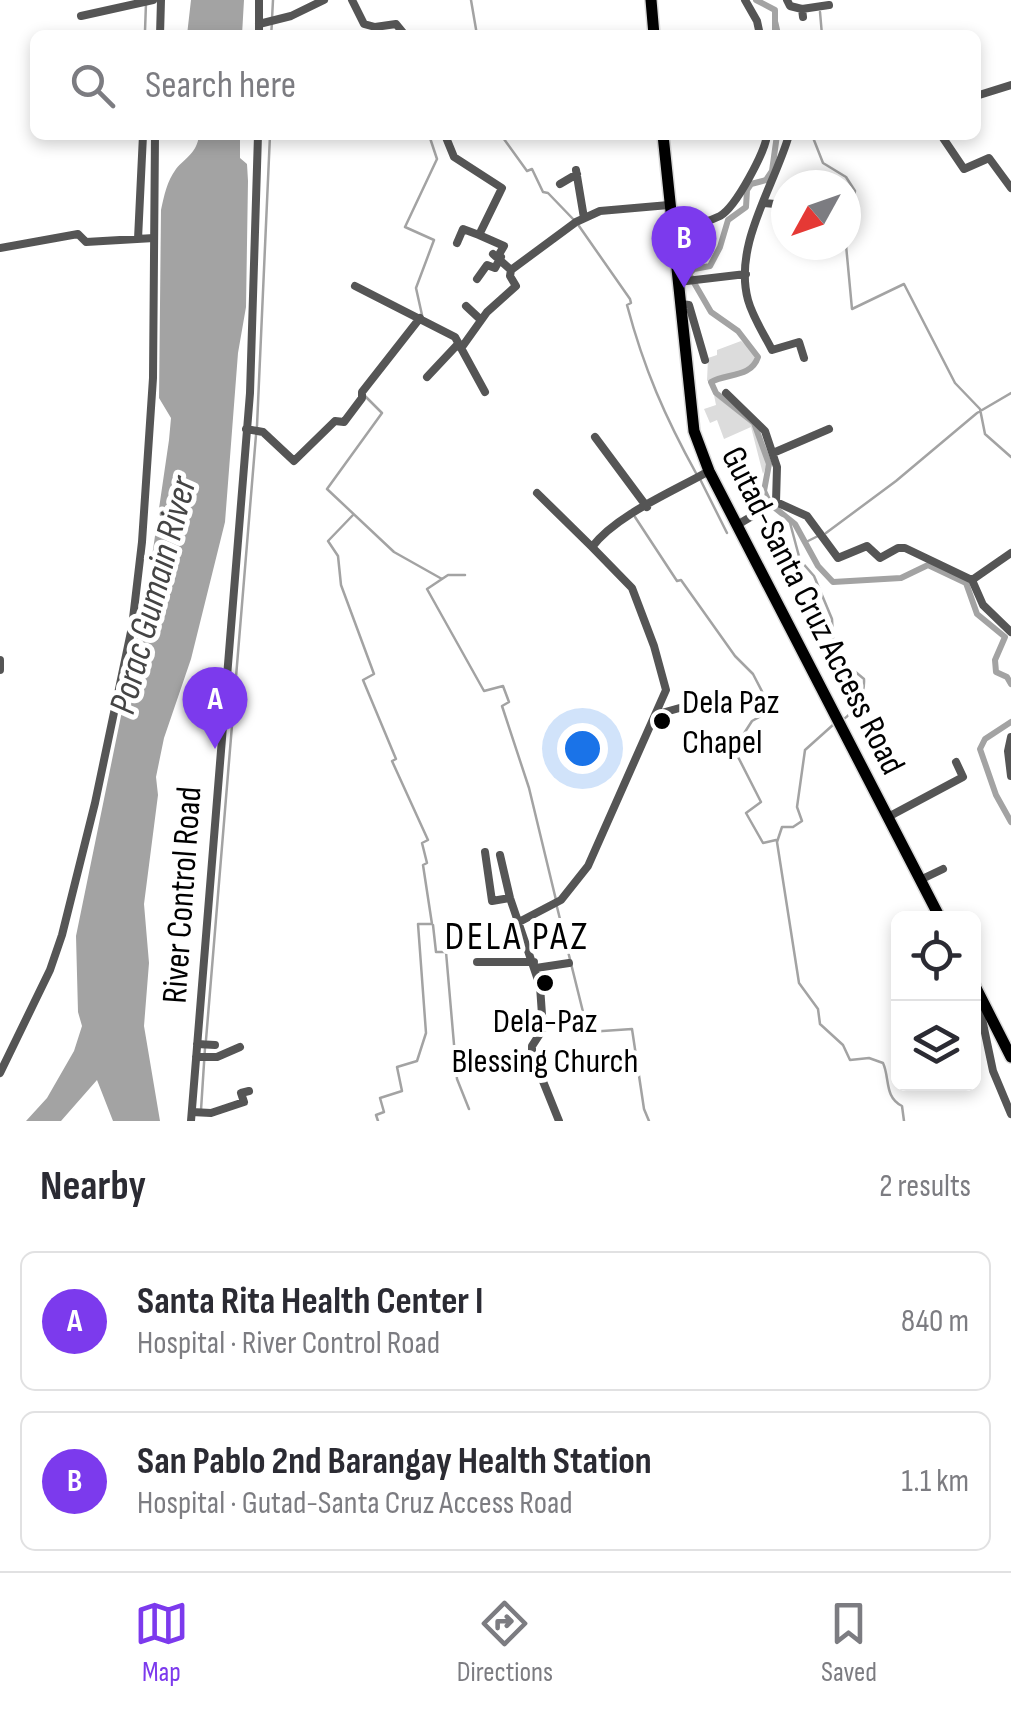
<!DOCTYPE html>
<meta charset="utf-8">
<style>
body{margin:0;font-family:"Sofia Sans Condensed",sans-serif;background:#f2f2f3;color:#2b2b33}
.controls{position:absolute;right:30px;bottom:30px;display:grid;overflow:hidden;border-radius:15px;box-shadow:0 5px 15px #0003}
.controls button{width:90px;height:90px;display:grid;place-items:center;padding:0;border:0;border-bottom:2px solid #e1e1e2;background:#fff;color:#2b2b33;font:50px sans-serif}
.compass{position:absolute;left:771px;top:170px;width:90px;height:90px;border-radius:50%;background:#fff;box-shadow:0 5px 15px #0003;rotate:230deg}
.you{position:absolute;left:582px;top:748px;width:35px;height:35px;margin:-25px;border:8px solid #fff;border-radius:50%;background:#1a73e8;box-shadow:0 0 0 15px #1a73e833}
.badge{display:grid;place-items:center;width:65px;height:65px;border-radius:50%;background:#7c3aed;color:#fff;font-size:32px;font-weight:700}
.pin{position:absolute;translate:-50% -82px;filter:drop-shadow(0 2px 5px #0008)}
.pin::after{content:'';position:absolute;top:52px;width:35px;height:30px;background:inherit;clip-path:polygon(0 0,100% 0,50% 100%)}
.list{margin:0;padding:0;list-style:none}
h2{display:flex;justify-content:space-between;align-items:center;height:130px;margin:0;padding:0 40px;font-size:42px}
h2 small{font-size:32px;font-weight:400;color:#7c7c81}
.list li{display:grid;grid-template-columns:65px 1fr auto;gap:30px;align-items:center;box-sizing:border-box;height:140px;margin:0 20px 20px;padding:0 20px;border:2px solid #e1e1e2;border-radius:15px}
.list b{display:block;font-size:38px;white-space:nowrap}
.list p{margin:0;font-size:32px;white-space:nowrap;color:#7c7c81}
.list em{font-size:32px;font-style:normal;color:#7c7c81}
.icon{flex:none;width:55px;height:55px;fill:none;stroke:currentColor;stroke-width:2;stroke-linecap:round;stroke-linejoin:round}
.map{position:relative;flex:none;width:1011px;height:1121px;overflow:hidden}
.search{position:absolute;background:#fff;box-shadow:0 5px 15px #0003;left:30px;right:30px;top:30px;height:110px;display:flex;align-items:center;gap:25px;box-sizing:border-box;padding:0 35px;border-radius:15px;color:#7c7c81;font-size:38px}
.sheet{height:450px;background:#fff}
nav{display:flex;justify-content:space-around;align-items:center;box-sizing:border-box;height:140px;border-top:2px solid #e1e1e2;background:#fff;font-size:28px;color:#7c7c81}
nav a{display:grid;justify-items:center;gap:5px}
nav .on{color:#7c3aed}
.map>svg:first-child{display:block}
</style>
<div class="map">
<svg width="1011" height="1121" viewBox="0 0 1011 1121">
<rect width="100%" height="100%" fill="#fff"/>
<path fill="#dcdcdc" d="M741,341L753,351L755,362L742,372L707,381L708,358L717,355V350Z
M714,395L754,425L767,464L763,474L751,427L724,439L717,420L710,423L704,409L716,405Z"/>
<path fill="#a3a3a3" d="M191,0H244L242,35H187Z
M199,135H240V158L247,164L248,181L246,307L238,353L225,522L191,659L164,738L156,777L158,795L144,904L149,963L144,1026L160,1121H113L97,1080L61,1121H26L47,1098L74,1051L82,1026L78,1012L76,936L148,584L169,440L171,418L159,398L161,210C164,196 167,181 176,169C186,157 197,153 199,135Z"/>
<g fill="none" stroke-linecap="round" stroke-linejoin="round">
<path stroke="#a3a3a3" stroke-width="2.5" d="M471,0L477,35
M820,12L822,35
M272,19L273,0
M777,22L780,35
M145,31L146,3
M271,35L272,23
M501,135L527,171L532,169L543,192L548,193L574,220
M812,135L823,163L846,177L855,191L846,229
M579,226L630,299L631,303L627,305C644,369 665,417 697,475
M846,245L852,309L904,284L955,383L980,409L985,434L1011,457
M422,315L416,288L434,240L405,227L437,159L429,135
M365,396L382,413L327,489L394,552L442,579
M257,426L270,135
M700,479L727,533
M353,515L328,541L338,556L341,585L374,674L363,680L396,759L392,761L428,840L422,843L427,863L423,865L432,924H418L426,1033L417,1061L397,1067L402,1091L380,1098L384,1112L376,1115L378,1121
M635,517L677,581L681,580L735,656L753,674L770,707V711L752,721L734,749L761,802L746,813L763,843L776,840
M789,519L800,560L814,576L832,619L834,654L864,679C865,696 855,712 841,721
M826,533L896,481L977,413L1011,393
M806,542L818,536
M465,575H448L427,589L484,691L503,686L509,702L502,706L529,788L556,900
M834,724L805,750L797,807L802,821L793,827H782L777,842L799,983L818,1009L820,1024L843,1045L850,1060L869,1058L883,1063C890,1078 884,1097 902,1106L904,1121
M557,907L588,1032L632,1029L644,1109L649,1121
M433,925L436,952H446L457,1079L469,1109
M206,1040L256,435
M201,1110L205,1048"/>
<path stroke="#a3a3a3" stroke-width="6" d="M756,0L775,10V35
M777,135L772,171L766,180L751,184L747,190L746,207L728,220L720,247L710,266L694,269L689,274L711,312L738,331L758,357C751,378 727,373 711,382L716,393L754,423L769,464L764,491L770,504L795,524L818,566L833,582L901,578L928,565L966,583L977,614L1005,637L995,660L996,672L1007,677L1011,684
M1011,722L985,739L980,749L996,795L1011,822"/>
<defs>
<path id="major" d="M651,0L654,35
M663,135L694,431L709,471L940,918
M974,984L1011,1057"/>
</defs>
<use href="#major" stroke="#dbdbdb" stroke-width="14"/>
<path stroke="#555" stroke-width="8" d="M352,0L364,24L375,27L396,24L405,35
M745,0L757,21L760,35
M787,0L790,6L802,9L803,17
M802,9L829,5
M81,16L153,0
M259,24L291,16L324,0
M160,35L161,0
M259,35V0
M976,96L1011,85
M445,135L454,157L502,188L479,235L504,246L498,256
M789,135C774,187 733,245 748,300C753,318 764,334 772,350L799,342L804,358
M941,135L964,169L989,158L1011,188
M576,170L584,218
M560,184L577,174
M764,203L786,205
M138,239L143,135
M457,243L463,229L479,235
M675,243C694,218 696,228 720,216C736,207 765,152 767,135
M0,248L78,234L86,242L154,238
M511,270L576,222L600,211L669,205
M477,279L487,265L495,268L501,257
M678,282L746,274
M355,286L455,337L485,392
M680,304L689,305L705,360
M466,306L481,320
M462,347L487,312L516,286L510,276L511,270L493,254
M427,377L458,344
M726,393L765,431L777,467L776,502L737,525
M246,429L263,432L294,461L335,421L344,422L362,398V392L420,318
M595,437L647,507
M773,453L829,429
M537,493L592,547
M776,502L807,516L838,558L867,546L880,558L898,548H905L972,580L983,605L1011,632
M972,580L1011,553
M0,660V670
M658,714L694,704
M1011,737L1008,751L1011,776
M888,817L963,777L956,762
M485,852L492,901L510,898
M500,855L510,898L540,986L543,1029L532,1046V1054L559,1121
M920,880L943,869
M519,922L561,900L588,866L666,690L654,646L632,588L592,547C616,515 674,491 709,471
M477,962H534
M536,968L569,963
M985,1007L981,1014L993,1071L1011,1114
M197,1044L215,1045
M196,1057H217L240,1047
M0,1073L50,970L62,935L95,803L132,627L142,542L153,378L155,135
M192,1112L211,1113L244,1102L241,1093L249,1091
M191,1121L250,393L258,135"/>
<use href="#major" stroke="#000" stroke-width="11"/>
</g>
<g fill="#000" stroke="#fff" stroke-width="4">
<circle cx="662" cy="721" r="10"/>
<circle cx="545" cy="983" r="10"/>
</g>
<g text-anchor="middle" stroke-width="10" stroke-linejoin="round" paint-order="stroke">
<g font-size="35" fill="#000" stroke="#fff">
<text transform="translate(814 610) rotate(63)" y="12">Gutad-Santa Cruz Access Road</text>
<text transform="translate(181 895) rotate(-86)" y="12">River Control Road</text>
</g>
<g font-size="35" fill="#000" stroke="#fff" text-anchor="start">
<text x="682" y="713">Dela Paz<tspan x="682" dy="40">Chapel</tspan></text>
<text x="545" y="1032" text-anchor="middle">Dela-Paz<tspan x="545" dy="40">Blessing Church</tspan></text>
</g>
<g font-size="38" font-style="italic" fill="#444" stroke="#fff">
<text transform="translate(152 595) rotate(-75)" y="13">Porac Gumain River</text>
</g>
<g font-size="40" letter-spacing="2.5" fill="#000" stroke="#fff">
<text x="517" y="949">DELA PAZ</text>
</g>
</g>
</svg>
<div class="controls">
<button><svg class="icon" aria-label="locate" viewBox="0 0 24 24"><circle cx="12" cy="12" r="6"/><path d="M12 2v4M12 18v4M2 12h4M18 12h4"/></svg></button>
<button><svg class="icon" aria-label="layers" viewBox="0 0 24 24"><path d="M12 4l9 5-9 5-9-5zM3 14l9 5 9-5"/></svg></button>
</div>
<svg class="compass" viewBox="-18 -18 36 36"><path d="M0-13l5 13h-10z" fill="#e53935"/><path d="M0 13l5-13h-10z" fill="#7c7c81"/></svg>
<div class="you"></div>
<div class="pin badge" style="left:215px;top:749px">A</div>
<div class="pin badge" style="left:684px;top:288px">B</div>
<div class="search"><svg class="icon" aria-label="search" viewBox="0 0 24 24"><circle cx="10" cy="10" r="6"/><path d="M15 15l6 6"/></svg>Search here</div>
</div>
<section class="sheet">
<h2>Nearby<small>2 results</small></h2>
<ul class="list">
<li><span class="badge">A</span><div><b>Santa Rita Health Center I</b><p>Hospital · River Control Road</p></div><em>840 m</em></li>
<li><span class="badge">B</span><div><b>San Pablo 2nd Barangay Health Station</b><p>Hospital · Gutad-Santa Cruz Access Road</p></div><em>1.1 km</em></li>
</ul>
</section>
<nav>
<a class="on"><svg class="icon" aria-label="map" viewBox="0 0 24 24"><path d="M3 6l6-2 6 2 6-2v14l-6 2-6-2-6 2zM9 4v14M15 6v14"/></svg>Map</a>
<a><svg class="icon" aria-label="directions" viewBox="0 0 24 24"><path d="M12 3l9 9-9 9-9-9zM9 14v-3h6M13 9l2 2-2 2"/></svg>Directions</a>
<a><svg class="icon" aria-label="saved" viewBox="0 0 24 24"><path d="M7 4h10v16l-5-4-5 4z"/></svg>Saved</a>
</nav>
